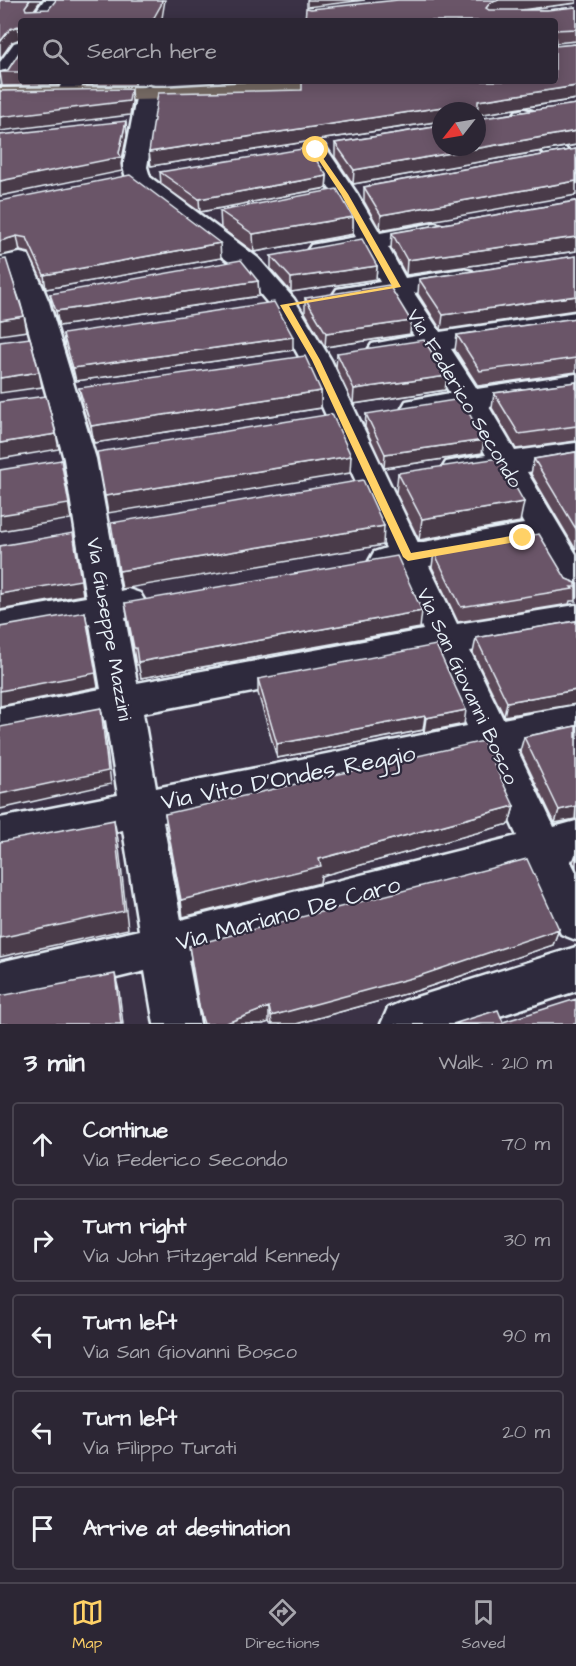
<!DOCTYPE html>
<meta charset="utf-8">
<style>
body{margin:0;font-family:"Architects Daughter",sans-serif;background:#342e3c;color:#f1f3f6}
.compass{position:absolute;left:432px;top:102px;width:54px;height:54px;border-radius:50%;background:#2c2634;box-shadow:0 3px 15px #0003;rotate:239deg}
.stop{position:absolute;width:18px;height:18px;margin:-14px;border:4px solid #ffd166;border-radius:50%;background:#fff}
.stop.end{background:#ffd166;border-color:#fff;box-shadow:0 2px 6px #0008}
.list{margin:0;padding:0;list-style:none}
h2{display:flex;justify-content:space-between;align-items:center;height:78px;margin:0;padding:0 24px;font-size:26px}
h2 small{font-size:20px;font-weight:400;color:#a6a5ac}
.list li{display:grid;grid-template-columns:39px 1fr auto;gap:18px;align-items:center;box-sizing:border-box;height:84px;margin:0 12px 12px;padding:0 12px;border:2px solid #48434f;border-radius:6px}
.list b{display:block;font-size:22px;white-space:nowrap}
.list p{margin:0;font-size:20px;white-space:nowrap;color:#a6a5ac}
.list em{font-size:20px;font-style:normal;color:#a6a5ac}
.icon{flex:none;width:33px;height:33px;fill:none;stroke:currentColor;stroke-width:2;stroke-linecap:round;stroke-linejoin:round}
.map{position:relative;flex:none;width:576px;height:1024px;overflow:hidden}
.search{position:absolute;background:#2c2634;box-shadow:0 3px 15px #0003;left:18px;right:18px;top:18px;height:66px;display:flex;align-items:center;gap:15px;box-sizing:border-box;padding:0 21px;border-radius:6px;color:#a6a5ac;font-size:22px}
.sheet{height:558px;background:#2c2634}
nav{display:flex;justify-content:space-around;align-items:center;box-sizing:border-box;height:84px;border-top:2px solid #48434f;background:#2c2634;font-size:16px;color:#a6a5ac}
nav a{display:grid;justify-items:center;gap:3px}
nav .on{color:#ffd166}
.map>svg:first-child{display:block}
</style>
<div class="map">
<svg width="576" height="1024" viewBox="0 0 576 1024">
<rect width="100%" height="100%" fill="#3b3246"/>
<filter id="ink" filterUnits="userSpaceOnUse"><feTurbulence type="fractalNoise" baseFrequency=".0167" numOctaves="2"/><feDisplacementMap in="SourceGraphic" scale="12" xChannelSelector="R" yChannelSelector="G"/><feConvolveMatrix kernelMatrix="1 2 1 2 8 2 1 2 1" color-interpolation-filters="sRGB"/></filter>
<g filter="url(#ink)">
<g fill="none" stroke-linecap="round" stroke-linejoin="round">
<defs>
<path id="minor" d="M44,0H64L49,21H29Z
M21,41V62L8,82L0,84V62L14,43Z
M63,81H85L75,99L67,101L59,99L56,94Z
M148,86L156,88L159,93L147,167L150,177L258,258L294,299L331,360L418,543L524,524L497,476L457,481L446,478L441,470L446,462L486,455L461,411L417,418L406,415L402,408L406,401L450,393L425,353L382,359L372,356L368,350L372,344L414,336L389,297L347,303L337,301L333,295L337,289L380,282L364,251L320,259L311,257L307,251L311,245L356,237L333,194L304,150L308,145L316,143L324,145L357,194L380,233L435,223L444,226L448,231L444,236L388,247L405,278L462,269L472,271L475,277L472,283L414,293L440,332L576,312V330L451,349L477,389L576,374V394L489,407L515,451L576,443V465L527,472L576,554V597L564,593L537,546L429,566L457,624L576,605V633L470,651L503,719L576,705V737L517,749L554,827L576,821V859L570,860L576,872V940L561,934L532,870L188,960L200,1024H154L145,971L0,1006V962L139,930L123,830L0,856V818L118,795L106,720L0,740V708L101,689L90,624L0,640V612L86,597L64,459L21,302L10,271L0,273V257L20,253L29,255L49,302L96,459L120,591L128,589L140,593L146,603L140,613L125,617L137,683L423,630L397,572L386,574L374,570L369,561L374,552L386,548L301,360L272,308L240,270L135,191L126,178L123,167L137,93L140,88ZM435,657L467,726L156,788L143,713ZM481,757L517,836L181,920L163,822Z
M524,109L532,111L576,160V182L567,180L516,121L513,116L516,111Z
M576,947V991L475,1024H381L388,1008L404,1001Z"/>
<path id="major" d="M272,81H342L339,86L331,88C221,101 111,100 0,102V88L166,87Z"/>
</defs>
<use href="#minor" stroke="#e8f1f8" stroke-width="5"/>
<use href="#major" stroke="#e8f1f8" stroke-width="5"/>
<use href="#minor" fill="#2f2a3d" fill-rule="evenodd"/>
<use href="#major" fill="#756964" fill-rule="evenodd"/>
</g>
<path fill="#5b4859" stroke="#e8f1f8" stroke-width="1.5" d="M0,0H41L34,10L162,18L21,21V81H61L58,85L2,86L0,72L8,70L21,50V39L12,42L0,59Z
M576,0V3L517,10H547L576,7V41L556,43V46L576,44V99L477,115V119L576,104V145L353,184L335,157V143L441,126L477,111H441V121L151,166L149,152L302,90L555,81L311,9Z
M85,81H135V85H85Z
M576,149L380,230L364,201V187Z
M160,172L327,176L326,188L200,212L161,184Z
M0,201L221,258L46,289L29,253L20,251Z
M576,201V251L406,275L391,248L392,233Z
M220,211L353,217V234L254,252L221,228Z
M271,256L377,266L376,279L291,292L271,269Z
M576,256V310L441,330L418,294L419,279Z
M258,281L259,296L59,326L53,309L50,294Z
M305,298L410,334L325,347L305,312Z
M576,318V372L478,386L455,350L457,335Z
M63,334L293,350L76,381L65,348Z
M337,353L445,390L353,404L336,368Z
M576,382V441L516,449L492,408L494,393Z
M79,388L321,391V408L94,443L82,405Z
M366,414L482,453L384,468L365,427Z
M576,452V550L531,474L534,459Z
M398,473L520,522L419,540L396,493Z
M434,552L566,579L576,583V601H570L569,604L458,622L432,567Z
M125,603L420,628L141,678L139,665H136Z
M576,621L504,716L473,653L476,638Z
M258,679L464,724L424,732L423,730L277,758L258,693Z
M576,726V819L555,823L520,751L524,737Z
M514,806L509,824L321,876L320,883L183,917L165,814Z
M576,854V867L573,862Z
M559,929L553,945L416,991L296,1024H270L269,1022L263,1024H202L189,946Z"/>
<path fill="#4a3b49" stroke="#e8f1f8" stroke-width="1.5" d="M30,0H41L27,20L25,7Z
M162,0H165L162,18L160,21H152Z
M307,0H365L307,7Z
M498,0H576V3L497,13L488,16L486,8L490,3Z
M18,26L20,39L12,42L0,59V42L10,29Z
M576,86V99L477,115L478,101Z
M131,89L132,102L130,115L0,131V117Z
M442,107L441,121L151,166L149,152Z
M126,121L127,135L121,164L122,171L0,196V181L119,153Z
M576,131V145L353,184L354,170Z
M327,176L326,188L200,212L199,199Z
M576,181V195L380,230L381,215Z
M353,217V234L254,252L253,234Z
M17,236L20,251L0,256V241Z
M576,237V251L406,275L407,260Z
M220,243L221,258L46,289L44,275Z
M377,266L376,279L291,292V278Z
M258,281L259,296L59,326L56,311Z
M576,296V310L441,330L443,315Z
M24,316L27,331L0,335V320Z
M411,321L410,334L325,347L326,333Z
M293,337V350L76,381L73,368Z
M39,372L42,387L0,393V378Z
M447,376L445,390L353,404L354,389Z
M321,391V408L94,443L91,426Z
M56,434L59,449L0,459V443Z
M484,440L482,453L384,468L385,454Z
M351,456L350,473L108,513L105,496Z
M61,460L71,519L0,531V515Z
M524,502L520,522L419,540L422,519Z
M384,526L383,545L122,589L119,571Z
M76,548L83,595L0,610V594Z
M422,611L420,628L141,678L138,662Z
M85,612L98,687L0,706V691Z
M576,690V704L504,716L507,702Z
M101,708L104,723L111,784L0,809V794Z
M466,710L464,724L424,732L426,718Z
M425,716L423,730L277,758V744Z
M514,806L509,824L321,876L320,883L183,917L181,900L319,859Z
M576,806L575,819L555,823L559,810Z
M114,820L118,839L128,929L0,957V938Z
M559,929L553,945L416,991L296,1024H272L271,1016Z
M115,974L119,991L123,1024H121Z
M269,1007V1022L263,1024H224Z"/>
<path fill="#6a5468" stroke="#e8f1f8" stroke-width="1.5" d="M0,0H30L25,7L26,10L49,9L56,0H162L161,5L152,21H21V28L18,26L10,29L0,42Z
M398,0H499L490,3L486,8L489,10H547L576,7V29L555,30L556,46L576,44V86L478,101L477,119L576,104V131L354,170L335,143L441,126V147H477V111H444L445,109L442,107L149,152L158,93L302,90V81H555V21H305L306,8L311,9Z
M21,37V72H0L8,70L21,50Z
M131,89L129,101L0,117V91Z
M126,121L119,153L121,157L0,181V135Z
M308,148L327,176L199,199L160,172Z
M576,149V181L381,215L364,187Z
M130,175L220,243L44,275L27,238L17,236L0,241V201Z
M337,189L353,217L253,234L220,211Z
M576,201V237L407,260L392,233Z
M362,239L377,266L291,278L271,256Z
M576,256V296L443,315L419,279Z
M6,259L24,316L0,320V260Z
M241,260L258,281L56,311L50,294Z
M389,285L411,321L326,333L305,298Z
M274,302L293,337L73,368L63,334Z
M576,318V358L480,371L457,335Z
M30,338L39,372L0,378V342Z
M424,340L447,376L354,389L337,353Z
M305,356L321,391L91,426L79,388Z
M576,382V426L519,434L494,393Z
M46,396L56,434L0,443V402Z
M461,399L484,440L385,454L366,414Z
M332,414L351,456L105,496L97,452Z
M576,452V529L534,459Z
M499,458L524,502L422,519L398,473Z
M61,460L69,504L0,515V470Z
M363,480L384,526L119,571L111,523Z
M73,533L81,580L0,594V546Z
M539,534L566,579L576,583V587H571L573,589L461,607L434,552Z
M397,556L422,611L138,662L136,648H134L125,603Z
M85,612L96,673L0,691V627Z
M576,621V690L507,702L476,638Z
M436,645L466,710L426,718L425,716L277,744L258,679Z
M101,708L108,771L0,794V727Z
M576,726V806L559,810L524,737Z
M483,741L514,806L319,859L321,866L181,900L165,814Z
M114,820L124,911L0,938V842Z
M527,859L559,929L419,976L271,1016L269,1007L224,1024H204L200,1011L189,946Z
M115,974L121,1024H0V996Z
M576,999V1024H453L498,1010L503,1022Z"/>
</g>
<path fill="#ffd166" d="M316,148L348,194L401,287L289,306L320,360L411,553L523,534L528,538L527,540L408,561L403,557L312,360L280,305L392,286L341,194L312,150Z"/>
<g text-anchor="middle" stroke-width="4.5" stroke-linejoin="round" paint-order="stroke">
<g font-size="20" fill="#e8f1f8" stroke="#2f2a3d">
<text transform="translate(465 398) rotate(59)" y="7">Via Federico Secondo</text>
<text transform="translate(110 629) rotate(80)" y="7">Via Giuseppe Mazzini</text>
<text transform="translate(468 686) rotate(65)" y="7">Via San Giovanni Bosco</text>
</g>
<g font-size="24" fill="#e8f1f8" stroke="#2f2a3d">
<text transform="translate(288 777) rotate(-11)" y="8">Via Vito D'Ondes Reggio</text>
<text transform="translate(288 913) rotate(-15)" y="8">Via Mariano De Caro</text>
</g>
</g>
</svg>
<svg class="compass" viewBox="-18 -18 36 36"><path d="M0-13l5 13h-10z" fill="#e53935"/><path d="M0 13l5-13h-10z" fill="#a6a5ac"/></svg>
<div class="stop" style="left:316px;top:150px"></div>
<div class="stop end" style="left:523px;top:538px"></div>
<div class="search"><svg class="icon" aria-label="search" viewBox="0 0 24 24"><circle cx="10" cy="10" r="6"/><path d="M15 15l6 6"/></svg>Search here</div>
</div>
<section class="sheet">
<h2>3 min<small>Walk · 210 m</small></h2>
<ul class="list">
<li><svg class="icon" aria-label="ahead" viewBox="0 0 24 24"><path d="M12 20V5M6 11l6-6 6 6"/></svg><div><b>Continue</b><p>Via Federico Secondo</p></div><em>70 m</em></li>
<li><svg class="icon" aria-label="right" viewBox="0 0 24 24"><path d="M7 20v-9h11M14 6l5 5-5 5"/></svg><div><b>Turn right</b><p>Via John Fitzgerald Kennedy</p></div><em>30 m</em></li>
<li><svg class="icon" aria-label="left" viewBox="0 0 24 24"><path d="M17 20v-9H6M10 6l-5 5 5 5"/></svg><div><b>Turn left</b><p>Via San Giovanni Bosco</p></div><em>90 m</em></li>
<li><svg class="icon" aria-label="left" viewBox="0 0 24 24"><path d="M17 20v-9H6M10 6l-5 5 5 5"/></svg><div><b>Turn left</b><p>Via Filippo Turati</p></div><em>20 m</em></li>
<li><svg class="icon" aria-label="arrive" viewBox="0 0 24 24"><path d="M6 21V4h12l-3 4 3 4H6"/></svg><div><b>Arrive at destination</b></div></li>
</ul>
</section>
<nav>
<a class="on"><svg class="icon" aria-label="map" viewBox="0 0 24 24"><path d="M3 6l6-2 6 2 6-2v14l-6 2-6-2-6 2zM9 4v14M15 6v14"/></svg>Map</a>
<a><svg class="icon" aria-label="directions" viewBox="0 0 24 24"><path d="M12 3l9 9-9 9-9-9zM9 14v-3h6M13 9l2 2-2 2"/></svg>Directions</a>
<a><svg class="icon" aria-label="saved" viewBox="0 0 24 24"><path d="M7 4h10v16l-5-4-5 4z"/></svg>Saved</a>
</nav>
